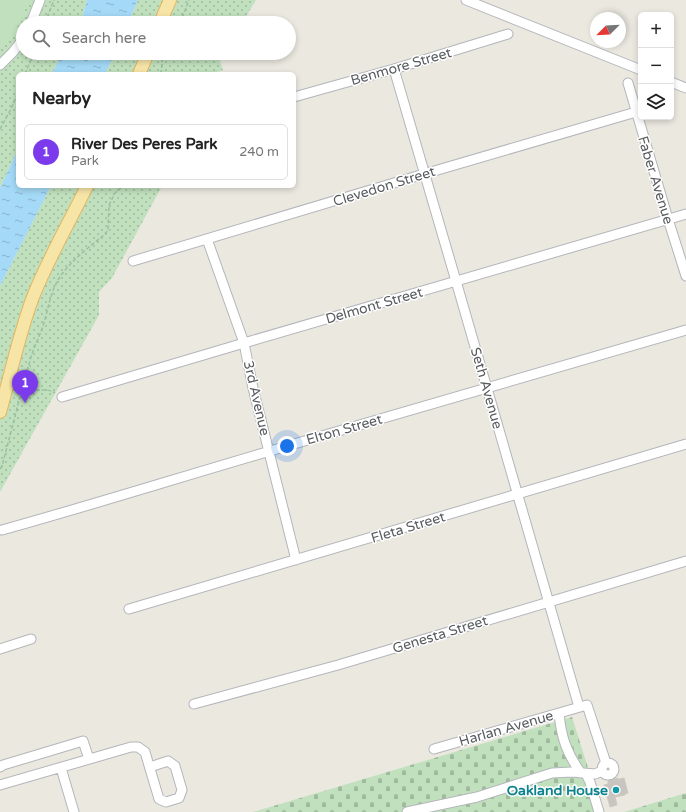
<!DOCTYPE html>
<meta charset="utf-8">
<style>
body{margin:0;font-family:"Varela Round",sans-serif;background:#f2f2f2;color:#222}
.controls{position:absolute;right:12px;top:12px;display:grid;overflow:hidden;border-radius:6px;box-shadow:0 2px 6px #0003}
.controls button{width:36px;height:36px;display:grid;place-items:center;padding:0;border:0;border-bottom:1px solid #e0e0e0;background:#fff;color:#222;font:20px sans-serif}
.compass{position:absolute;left:590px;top:12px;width:36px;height:36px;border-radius:50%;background:#fff;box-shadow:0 2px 6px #0003;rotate:246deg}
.you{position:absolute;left:287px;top:446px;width:14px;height:14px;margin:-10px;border:3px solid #fff;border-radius:50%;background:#1a73e8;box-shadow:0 0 0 6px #1a73e833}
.badge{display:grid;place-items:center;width:26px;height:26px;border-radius:50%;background:#7c3aed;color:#fff;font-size:13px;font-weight:700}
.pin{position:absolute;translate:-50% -33px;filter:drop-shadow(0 1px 2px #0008)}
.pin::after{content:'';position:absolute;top:21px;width:14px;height:12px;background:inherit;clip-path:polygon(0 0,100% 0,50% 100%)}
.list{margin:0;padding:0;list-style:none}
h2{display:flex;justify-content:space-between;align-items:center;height:52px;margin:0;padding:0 16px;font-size:17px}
h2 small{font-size:13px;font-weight:400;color:#767676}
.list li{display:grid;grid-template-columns:26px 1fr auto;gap:12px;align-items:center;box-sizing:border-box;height:56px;margin:0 8px 8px;padding:0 8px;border:1px solid #e0e0e0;border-radius:6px}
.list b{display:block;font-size:15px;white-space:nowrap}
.list p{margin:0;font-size:13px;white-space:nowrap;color:#767676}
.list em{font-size:13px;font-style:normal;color:#767676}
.icon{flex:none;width:22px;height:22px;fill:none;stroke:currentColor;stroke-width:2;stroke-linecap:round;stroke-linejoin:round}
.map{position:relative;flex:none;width:686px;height:812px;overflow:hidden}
.search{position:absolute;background:#fff;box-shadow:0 2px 6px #0003;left:16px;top:16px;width:280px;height:44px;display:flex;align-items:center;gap:10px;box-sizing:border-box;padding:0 14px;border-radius:22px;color:#767676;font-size:15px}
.panel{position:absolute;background:#fff;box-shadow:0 2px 6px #0003;left:16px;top:72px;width:280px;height:116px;border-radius:6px}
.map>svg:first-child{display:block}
</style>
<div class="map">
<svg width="686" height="812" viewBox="0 0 686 812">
<defs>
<pattern id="cemetery-stones" width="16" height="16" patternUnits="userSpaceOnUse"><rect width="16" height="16" fill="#c1e1be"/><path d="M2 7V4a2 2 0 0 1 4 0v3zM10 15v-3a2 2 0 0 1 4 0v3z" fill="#a0ba9e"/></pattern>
<pattern id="park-dots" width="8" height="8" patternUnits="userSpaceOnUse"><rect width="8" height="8" fill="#c1e1be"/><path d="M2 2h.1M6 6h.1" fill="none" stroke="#a0ba9e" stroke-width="1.8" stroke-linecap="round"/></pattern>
<pattern id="water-ripples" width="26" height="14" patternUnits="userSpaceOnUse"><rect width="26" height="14" fill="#a4d9f7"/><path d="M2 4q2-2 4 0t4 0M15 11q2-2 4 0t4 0" fill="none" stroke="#89b3cb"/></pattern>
</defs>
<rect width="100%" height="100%" fill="#ebe8e0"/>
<path fill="url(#cemetery-stones)" d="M572,717L602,812H253Z
M686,793V812H624Z"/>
<path fill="url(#park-dots)" d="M0,0H87L81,23H23V53H62L52,74H18V149L0,188Z
M138,0H256L242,23H128Z
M115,53H225L220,61L223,70L210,74H105Z
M51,186H162L112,278L99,292V315L0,492V286Z"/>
<path fill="#c1e1be" d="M0,0H29L24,13L12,37L0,49Z"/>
<path fill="url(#water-ripples)" d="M87,0H138L128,23H81Z
M62,53H115L105,74H52Z
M18,149V186H51L0,286V188Z"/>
<path fill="#c8c5c0" stroke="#cfc9bf" d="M618,778V779H620L624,778L628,793L625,794V795L615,797L617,805L610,807L607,796H605L603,788L604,787V785L608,784V781Z"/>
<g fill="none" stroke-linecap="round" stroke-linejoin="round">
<defs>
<path id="minor" d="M466,0L641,70
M31,23L40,0
M0,65L13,52L23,39
M394,69L456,281L579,707
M671,82L686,88
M628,83L668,219L686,276
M294,97L394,69L508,34
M207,239L244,343L253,388L296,560
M133,261L424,174L636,112
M62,397L244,343L686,214
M2,530C92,505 181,477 270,451C408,410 547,370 686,330
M129,609L686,444
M0,649L31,639
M194,704L338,665L686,561
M559,713C561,737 567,754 581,773
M434,749L587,705L606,763
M602 769a6 6 0 1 1 12 0a6 6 0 1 1-12 0Z
M0,767L3,765L83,741L89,759
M61,768L74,812
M586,774L590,782L599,812
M0,785L131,747H138L145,752L159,799L166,802L179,798L182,790L175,766L168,761L150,767
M407,812L477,797L552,773L572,772L595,774L602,771"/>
<path id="major" d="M160,23L170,0
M139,74L148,53
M0,412C11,373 19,334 33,297C48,259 69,223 87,186"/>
</defs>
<use href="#minor" stroke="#b3b6ba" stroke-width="11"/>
<use href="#major" stroke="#e4b660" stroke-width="14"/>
<path stroke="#99c1a0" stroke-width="1.5" stroke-dasharray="4 2" stroke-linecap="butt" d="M45,23L54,0
M180,23L189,0
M25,74L34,53
M161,74L163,53
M0,129L11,109L18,92
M24,387C28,388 32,389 36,390C45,391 46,388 55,393
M0,469L2,466C12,429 21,391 32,354C35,345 40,335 43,326C48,310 50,294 58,280C69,262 88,248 104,235L108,230L109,205L115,193L123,186"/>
<use href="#minor" stroke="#fff" stroke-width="9"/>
<use href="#major" stroke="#f7e5a8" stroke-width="12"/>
</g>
<circle fill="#0f9aa8" stroke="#fff" stroke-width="1.5" cx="616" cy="790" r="4"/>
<g text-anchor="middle" stroke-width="3" stroke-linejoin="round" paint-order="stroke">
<g font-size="14" fill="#595d60" stroke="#fff">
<text transform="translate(401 66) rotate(-16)" y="5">Benmore Street</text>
<text transform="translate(656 180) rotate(73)" y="5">Faber Avenue</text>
<text transform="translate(384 186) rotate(-17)" y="5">Clevedon Street</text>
<text transform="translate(374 305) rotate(-16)" y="5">Delmont Street</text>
<text transform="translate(487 388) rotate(74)" y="5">Seth Avenue</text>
<text transform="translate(257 398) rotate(77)" y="5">3rd Avenue</text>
<text transform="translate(344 429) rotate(-16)" y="5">Elton Street</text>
<text transform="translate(408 527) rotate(-17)" y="5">Fleta Street</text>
<text transform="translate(440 634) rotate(-17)" y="5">Genesta Street</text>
<text transform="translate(506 728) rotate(-16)" y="5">Harlan Avenue</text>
</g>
<g font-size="14" font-weight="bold" fill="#0d838f" stroke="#fff" text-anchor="end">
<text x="608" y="795">Oakland House</text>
</g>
</g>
</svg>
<div class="controls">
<button>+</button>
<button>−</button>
<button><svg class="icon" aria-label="layers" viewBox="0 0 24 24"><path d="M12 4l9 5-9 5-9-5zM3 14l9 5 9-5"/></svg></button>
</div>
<svg class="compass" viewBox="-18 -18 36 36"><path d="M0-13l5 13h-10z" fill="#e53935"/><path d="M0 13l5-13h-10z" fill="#767676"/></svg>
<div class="you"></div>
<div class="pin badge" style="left:25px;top:403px">1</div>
<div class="search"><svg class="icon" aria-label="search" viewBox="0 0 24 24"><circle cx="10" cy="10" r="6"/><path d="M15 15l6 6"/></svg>Search here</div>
<section class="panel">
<h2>Nearby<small></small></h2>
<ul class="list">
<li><span class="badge">1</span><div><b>River Des Peres Park</b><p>Park</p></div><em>240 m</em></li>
</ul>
</section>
</div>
